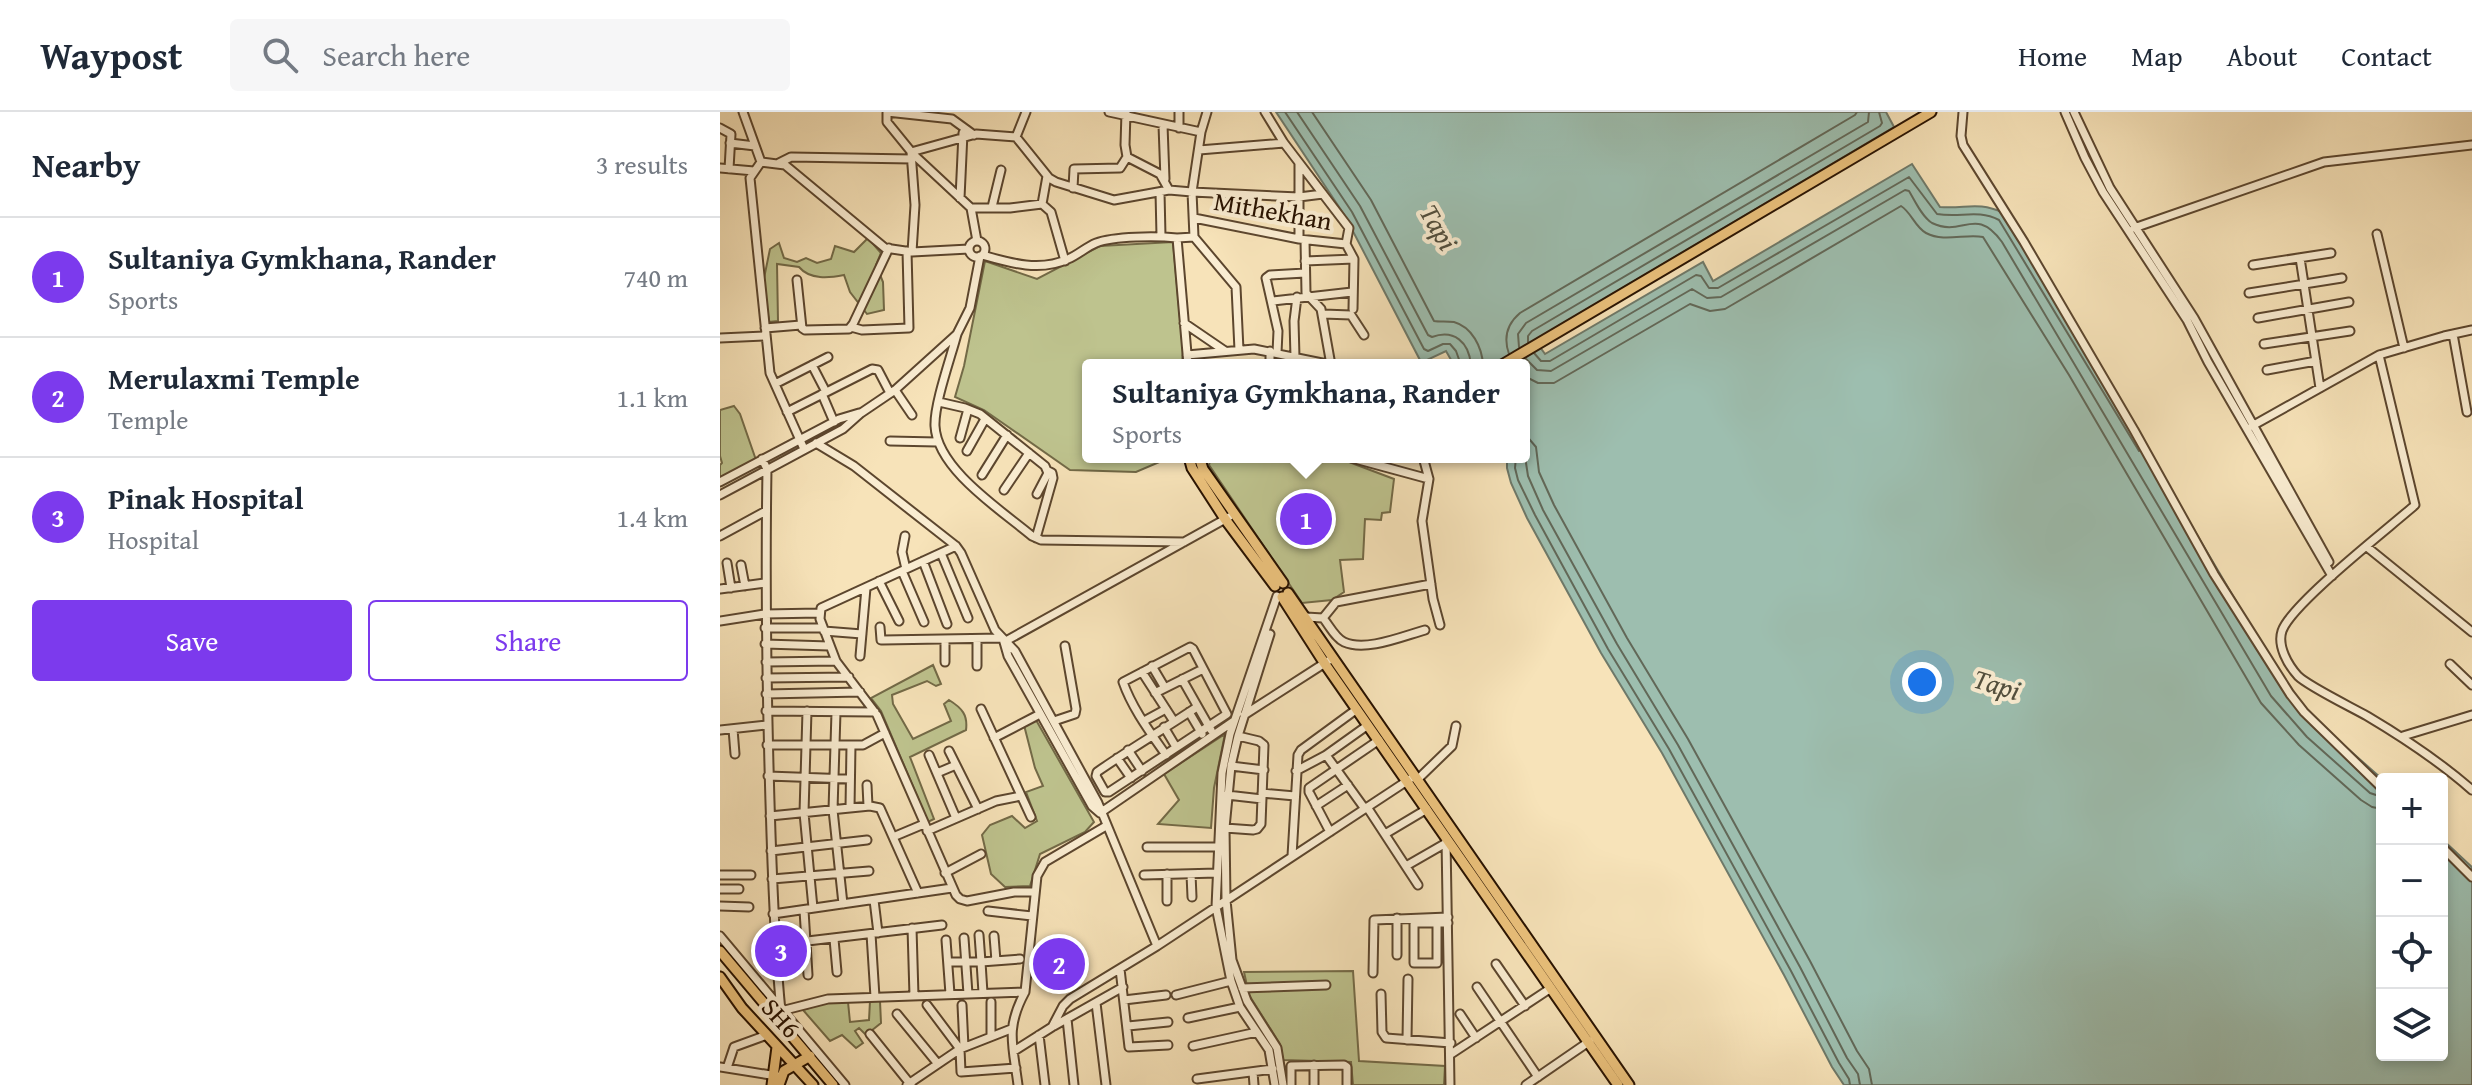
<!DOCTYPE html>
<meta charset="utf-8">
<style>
body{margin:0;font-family:"Gentium Book Plus",serif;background:#f6f6f7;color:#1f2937}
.controls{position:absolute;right:24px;bottom:24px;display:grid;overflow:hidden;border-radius:8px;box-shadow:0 4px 12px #0003}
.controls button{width:72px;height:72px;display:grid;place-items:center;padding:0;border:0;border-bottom:2px solid #e0e1e3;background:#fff;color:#1f2937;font:40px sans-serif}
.you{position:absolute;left:1202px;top:570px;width:28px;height:28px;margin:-20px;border:6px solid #fff;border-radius:50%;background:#1a73e8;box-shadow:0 0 0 12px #1a73e833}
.badge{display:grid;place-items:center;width:52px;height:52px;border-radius:50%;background:#7c3aed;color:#fff;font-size:26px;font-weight:700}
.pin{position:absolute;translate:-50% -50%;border:4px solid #fff;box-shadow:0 2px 8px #0006}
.popup{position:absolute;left:362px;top:247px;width:448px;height:104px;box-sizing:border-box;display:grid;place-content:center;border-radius:8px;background:#fff;filter:drop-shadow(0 2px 6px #0005);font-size:26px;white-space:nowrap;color:#747a83}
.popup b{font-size:30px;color:#1f2937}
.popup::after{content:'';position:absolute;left:50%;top:100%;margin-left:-16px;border:16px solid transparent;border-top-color:#fff}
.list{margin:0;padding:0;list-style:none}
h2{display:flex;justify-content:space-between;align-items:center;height:104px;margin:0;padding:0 32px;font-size:34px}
h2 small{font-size:26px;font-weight:400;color:#747a83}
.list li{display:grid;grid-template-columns:52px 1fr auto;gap:24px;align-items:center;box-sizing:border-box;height:120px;padding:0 32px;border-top:2px solid #e0e1e3}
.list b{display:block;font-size:30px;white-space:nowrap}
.list p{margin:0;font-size:26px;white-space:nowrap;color:#747a83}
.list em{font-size:26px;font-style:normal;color:#747a83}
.actions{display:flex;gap:16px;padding:24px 32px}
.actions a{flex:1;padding:18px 0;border:2px solid #7c3aed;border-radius:8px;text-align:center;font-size:28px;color:#7c3aed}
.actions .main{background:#7c3aed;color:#fff}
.icon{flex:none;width:44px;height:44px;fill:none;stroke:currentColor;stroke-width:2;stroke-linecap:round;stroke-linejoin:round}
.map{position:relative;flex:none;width:1752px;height:973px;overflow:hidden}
header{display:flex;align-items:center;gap:48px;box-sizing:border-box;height:112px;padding:0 40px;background:#fff;border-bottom:2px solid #e0e1e3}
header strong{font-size:38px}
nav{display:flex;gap:44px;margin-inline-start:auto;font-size:28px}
.search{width:560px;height:72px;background:#f6f6f7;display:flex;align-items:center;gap:20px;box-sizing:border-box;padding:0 28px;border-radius:8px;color:#747a83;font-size:30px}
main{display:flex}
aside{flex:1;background:#fff}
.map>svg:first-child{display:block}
</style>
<header>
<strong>Waypost</strong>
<div class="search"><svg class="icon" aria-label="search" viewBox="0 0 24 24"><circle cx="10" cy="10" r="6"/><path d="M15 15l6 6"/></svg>Search here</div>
<nav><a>Home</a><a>Map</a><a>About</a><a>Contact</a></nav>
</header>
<main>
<aside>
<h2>Nearby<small>3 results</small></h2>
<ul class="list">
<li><span class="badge">1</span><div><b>Sultaniya Gymkhana, Rander</b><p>Sports</p></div><em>740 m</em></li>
<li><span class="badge">2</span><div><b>Merulaxmi Temple</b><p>Temple</p></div><em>1.1 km</em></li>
<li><span class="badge">3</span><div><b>Pinak Hospital</b><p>Hospital</p></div><em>1.4 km</em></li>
</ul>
<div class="actions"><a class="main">Save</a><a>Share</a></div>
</aside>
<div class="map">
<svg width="1752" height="973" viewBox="0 0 1752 973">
<rect width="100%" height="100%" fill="#f7e3b9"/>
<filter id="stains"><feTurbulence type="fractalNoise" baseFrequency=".0025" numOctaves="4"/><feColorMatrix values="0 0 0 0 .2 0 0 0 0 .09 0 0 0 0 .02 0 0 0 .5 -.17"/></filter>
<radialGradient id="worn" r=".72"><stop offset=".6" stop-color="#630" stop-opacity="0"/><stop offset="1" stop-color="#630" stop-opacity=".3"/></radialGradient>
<path fill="#bec38e" stroke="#736a47" stroke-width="2" d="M148,126L161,141L156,153L163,170L164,198L147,202L130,180L124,163C109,166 90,168 79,155L57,152L58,209L49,210L43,171L50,137L59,131L64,146L77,150L86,146L97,151L111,147L115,134L134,140Z
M453,130L463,239L462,253H368V345H451L416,360L350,358L264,298L235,285L244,254L265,149L317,167L380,134Z
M14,294L20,302L36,348L0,366V353L2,351L0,344V298Z
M491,345H604L629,350L674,367L670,400L662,401L661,408L645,407L643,447L620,448L624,480L612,488L582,491L489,353Z
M213,553L221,572L216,574L207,569L172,583L173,592L193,627L231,609L224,592L229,588C242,596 248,603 246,618L190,645L214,707L208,710L161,599L151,586Z
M316,608L374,710L365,720L320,742L310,774L285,775L271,762L262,723L270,713L292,704L305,716L317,709L306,680L323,674L315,656L304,613Z
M505,622L494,676L491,716L438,712L459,688L444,662Z
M633,859L639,949L725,954L724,973H633L631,950L563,948L560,932L529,883L524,860Z
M150,889H160L161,911L146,923L139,916L135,919L143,931L136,936L122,923L110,929L83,898L107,890H128L130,910L149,908Z"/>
<path fill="#9dbeaf" stroke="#6e7969" stroke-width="2" d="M556,0H1166L1174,15L815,228L825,242L983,150L993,169L1192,52L1220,95C1247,97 1257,89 1284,101L1374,248L1566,574L1600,612L1662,667V943H1722V727L1752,755V973H1124L1112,955L1064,863L942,641L881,541L807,406L791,371L787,356V345H804V253H734L726,239L705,249L700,248L625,104Z"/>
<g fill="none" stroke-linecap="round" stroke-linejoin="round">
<path stroke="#626858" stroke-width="2" d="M565,0L632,100L704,237L708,239L723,232H730L736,239L741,253
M577,0L640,94L708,223L712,225C734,217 749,230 751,253
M592,0L651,88L714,209C720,210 727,209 734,210C752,215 762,235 763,253
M808,230V224L812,219L1160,14L1162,11L1159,0
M799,235L798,222L806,211L1148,10L1149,0
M814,241L821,249H830L976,163L981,164L989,176H998L1189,65L1217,102C1241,106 1257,97 1279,108L1419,339
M789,242C783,225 787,212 800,201L1135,3L1137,0
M806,247L817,258L831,259L972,177L987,186L1001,185L1185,78L1189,79C1195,89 1202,105 1212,111C1243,126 1255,93 1282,130L1551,584L1587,625L1650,681L1662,685
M804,264L818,271H834L970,192L990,199L1005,197L1181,94C1191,100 1195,115 1206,121C1225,131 1246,121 1263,125L1349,263L1541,591L1579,633L1641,688L1652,695L1662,697
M804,321L816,335L819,360L834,393L907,526L968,627L1090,849L1137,939L1149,957L1152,973
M804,338L808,364L823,398L897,532L958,633L1080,855L1127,946L1138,962L1140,973
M796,345L795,356L798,368L815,403L888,537L949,637L1071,859L1119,951L1129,967L1130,973"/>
<defs>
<path id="minor" d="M23,0L41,50L30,66L50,261L84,337
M167,0V10L193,42L251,96L257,129
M167,0L232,7L254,23
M389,0L481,20
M406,0L405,33L407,45L440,62L449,78L472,80L474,125L457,126
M459,0V16
M487,0L481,20L472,80L579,85L603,82
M545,0L564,31L629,116L626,132L634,147L633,197
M1243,0L1241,24L1243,33L1304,130L1414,318L1494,462L1570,582L1584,600L1662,676
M1345,0L1365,46L1383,80L1467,208L1488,250L1612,464
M1354,0L1390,76L1474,206L1609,450
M443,13L445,67
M0,16L11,22L9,57
M296,25L329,66L336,70L394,88L449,78
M10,31L35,34
M479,38L564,31
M41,50L65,53L165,136L192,140L249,137
M59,51L71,45L192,47
M0,56L34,59
M353,76L354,57L400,56L407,45
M440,80L441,124
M240,86L243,21
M322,92L327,64
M272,95L281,58
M251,96H290L322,92L331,100L345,149
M474,106L579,127L626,132
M1414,116L1604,50L1752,33
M1657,122L1684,236
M474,125L516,175L519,238
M579,127V52
M585,128L586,181L601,197L611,253
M249 137a8 8 0 1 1 16 0a8 8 0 1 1-16 0Z
M192,140L195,93L191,40L256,22L296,25L306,0
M262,143C290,151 320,160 348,147C358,143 366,135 376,131C394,124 437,124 457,126L468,253
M1580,146L1600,276
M585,149L634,147
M1533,153L1611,141
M77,168L82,216L85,218L129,217L133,212L169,136
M1529,181L1622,166
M553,189L632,180
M603,202L631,203L644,223
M1538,206L1629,190
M464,211L505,239
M131,215L142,218L189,216L187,139
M45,216L81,213
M1752,218L1724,224L1659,243L1695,393C1669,416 1571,492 1562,519C1557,534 1568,553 1578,564C1588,574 1631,595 1647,604C1684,626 1719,649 1752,678
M237,222C231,245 214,292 215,314C217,357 281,398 312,424L321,428L464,430
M1733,222L1747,300
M0,226L46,224
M1544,232L1630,219
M557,241L558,219L546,166L550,163L585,161
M467,243L534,237L612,253
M575,245L574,209L577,185
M92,253L106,280
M550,253V239
M1547,258L1596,249
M55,272L108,245
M175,278L192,303
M102,282L114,310
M219,290L245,296L260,302L325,354L328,361L317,382
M67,300L152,257L158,258L170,281
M1532,314L1659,243
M240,326L248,297
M170,329L217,330
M96,331L134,354L236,434L241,441L275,518L295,539L378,691L437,834
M247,339L265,307
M628,345L709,367
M703,345L709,367L702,409L713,487L720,513
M42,347L47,357C45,479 47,601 51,722C53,782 55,840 61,899L55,903
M262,363L287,323
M0,370L119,307L139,301
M284,378L309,341
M0,383L123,317L141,301L175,278L237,222L250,196L260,144
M0,424L46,399
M185,424L182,440L186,457
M316,426L333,366L332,361L328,359
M236,434L101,496L100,507L116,549L157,603L236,783L240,787L247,789L294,780H315
M1647,435L1752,520
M221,441L248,506
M203,449L227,512
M7,451L11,476
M21,453L25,474
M182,459L204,510
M159,469L179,509
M0,477L45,471
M586,505L603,506C609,513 615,526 624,530C646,540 683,524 705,518
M603,506L616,490L711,472
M0,509L45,502L99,501
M160,515L161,528H163L281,526
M45,516H103
M104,519L142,522
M550,522L518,624L511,654L505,716L506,788L512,848L527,889L557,936L563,973
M225,527V550
M257,527V554
M284,530L509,405
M284,530L288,544L372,694L380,701
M45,532L109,534
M140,544L146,476
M46,550L116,549
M1730,552L1752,573
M432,554L445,576
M422,560L453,608
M46,566L129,565
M462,567L491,618
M435,581L483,557
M46,582L140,580
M261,597L311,705
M46,599L155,600
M87,599L84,701L93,796
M116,600L113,698L123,792
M469,600L482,622
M524,603L608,549
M334,609L355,602L356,597L345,534
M424,609L446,597
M444,615L456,635
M13,617L15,642
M0,618L47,613
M1683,624L1752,603
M274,626L320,602
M47,633H143L165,621
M408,638L422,659
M229,639L258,697
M209,643L236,706
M446,643C430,620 412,596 403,570L470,535L473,537L507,602L389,680H385L376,664L377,660C410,637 444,617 477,595
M606,643L645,697
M397,646L411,666
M511,654L544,658
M576,659L606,643L648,613
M217,661L236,653
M48,664L130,667
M698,667L732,634L736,614
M147,673L148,694
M542,681L575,684
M507,683L542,687
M596,694L628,673
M647,695L698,773
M130,696L131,633
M380,701L514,609
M50,704L150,694L160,696L198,781
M505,716L533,718L537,717L541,712L544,633L539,629L518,624
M207,719L276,689L301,684
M610,720L589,680V676L659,628
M665,722L707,697
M173,725L204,712
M726,727L730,973
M427,735H498
M1722,735L1752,765
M51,739L147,728
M572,744L578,643L581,638L637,597
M686,754L726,731
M225,761L261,742
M447,762V789
M471,762L472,785
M0,763H31
M424,763L497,761
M52,767L149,759
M0,777H19
M154,788L158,821
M0,794L29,795
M84,798L88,863
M268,799L312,804
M53,802L232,776
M677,806V843
M717,811V851H694V812L697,811C708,811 718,811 728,811
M192,816L194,884
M151,822L155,885
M0,824L125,973
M274,824L276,849
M244,826L248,882
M114,827L117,860
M226,828L230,882
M54,833L222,813
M228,850H261L259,823
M776,852L805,894
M400,857L409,935L448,933
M653,861L654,808L728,805
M757,875L818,965
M522,876L606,873
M263,881L261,850L300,847
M661,882L662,920L666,926L731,931
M456,883L511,869
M404,888L446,883
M271,890V924
M376,891L386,973
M207,893L240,937L241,960L296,956
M242,893L244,935
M61,899L108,887L305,880
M177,902L218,952
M740,902L756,926
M468,906L520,895
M347,907L354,973
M334,914L403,875
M408,914L448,910
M150,922L191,973
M319,923L325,973
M687,928L688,867
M473,934L537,920
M294,939L332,915L343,894L350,887L437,834L690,667
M731,942L831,876
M594,953V973
M0,955L57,964
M7,956L14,935L47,923
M533,960L534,973
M477,967L553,957
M187,973L240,937L291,917
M298,973C293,933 285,917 305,880L317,764L325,750L386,714
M555,973L549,938L520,895L511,869L496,795L502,661L510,622L557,484
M571,973V954L624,953L627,955V973
M806,973L870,929"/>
<path id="major" d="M782,253L1211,0
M469,345L472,356L505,407L555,474
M479,345L483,357L563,471
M568,481L909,973
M562,485L605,552L898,973
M0,839L113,973
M0,865L22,896L93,973
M52,973L57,935
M59,973L64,959L90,944"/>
</defs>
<use href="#minor" stroke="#5c462e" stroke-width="11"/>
<use href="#major" stroke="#281200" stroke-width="13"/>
<use href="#minor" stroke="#faedd2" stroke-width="7"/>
<use href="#major" stroke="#ecc27c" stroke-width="9"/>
</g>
<g text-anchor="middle" stroke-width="8" stroke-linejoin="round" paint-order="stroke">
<g font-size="26" fill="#281200" stroke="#faedd2">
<text transform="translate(553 99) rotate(10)" y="9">Mithekhan</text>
<text transform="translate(61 906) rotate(48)" y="9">SH6</text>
</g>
<g font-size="28" font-style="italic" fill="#514e3d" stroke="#faedd2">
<text transform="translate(719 115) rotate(60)" y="10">Tapi</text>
<text transform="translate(1277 572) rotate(17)" y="10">Tapi</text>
</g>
</g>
<rect width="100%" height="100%" filter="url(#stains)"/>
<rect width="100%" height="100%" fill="url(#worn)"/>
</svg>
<div class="controls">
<button>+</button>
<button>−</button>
<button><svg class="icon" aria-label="locate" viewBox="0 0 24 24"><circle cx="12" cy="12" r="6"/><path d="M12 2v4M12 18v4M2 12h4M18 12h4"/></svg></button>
<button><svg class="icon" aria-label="layers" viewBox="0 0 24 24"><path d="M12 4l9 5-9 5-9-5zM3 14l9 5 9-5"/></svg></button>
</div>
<div class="you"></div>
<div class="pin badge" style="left:586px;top:407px">1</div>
<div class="popup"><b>Sultaniya Gymkhana, Rander</b>Sports</div>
<div class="pin badge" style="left:339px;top:852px">2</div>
<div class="pin badge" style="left:61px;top:839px">3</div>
</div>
</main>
